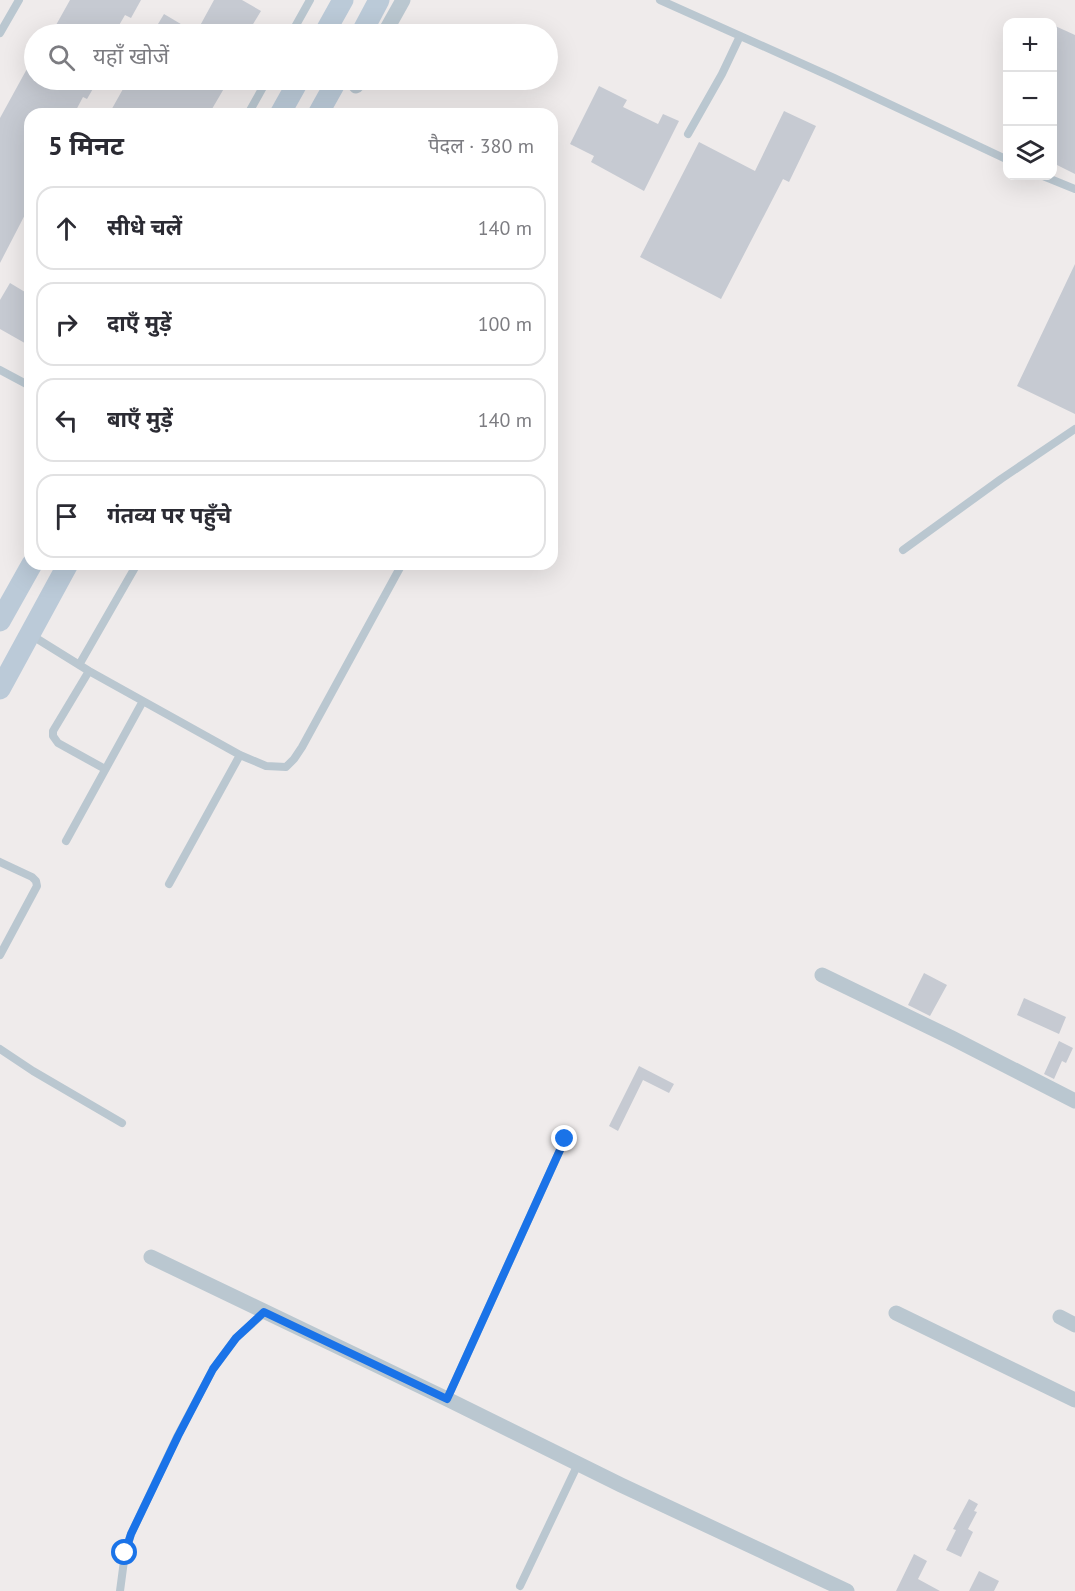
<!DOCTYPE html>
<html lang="hi">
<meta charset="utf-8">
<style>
body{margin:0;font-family:"PT Sans","Noto Sans Devanagari",sans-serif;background:#f7f7f7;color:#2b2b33}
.controls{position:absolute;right:18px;top:18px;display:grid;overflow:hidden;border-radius:12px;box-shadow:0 6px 24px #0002}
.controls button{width:54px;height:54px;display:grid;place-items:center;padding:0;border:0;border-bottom:2px solid #e1e1e2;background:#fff;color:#2b2b33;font:30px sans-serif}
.stop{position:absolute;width:18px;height:18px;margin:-14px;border:4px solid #1a73e8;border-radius:50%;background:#fff}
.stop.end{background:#1a73e8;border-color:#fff;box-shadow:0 2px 6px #0008}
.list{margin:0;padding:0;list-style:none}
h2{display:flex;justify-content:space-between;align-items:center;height:78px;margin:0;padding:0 24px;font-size:26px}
h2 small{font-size:20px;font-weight:400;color:#7c7c81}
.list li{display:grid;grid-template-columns:39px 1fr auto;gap:18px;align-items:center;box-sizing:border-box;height:84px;margin:0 12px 12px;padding:0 12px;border:2px solid #e1e1e2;border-radius:18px}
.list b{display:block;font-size:22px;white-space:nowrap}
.list em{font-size:20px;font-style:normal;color:#7c7c81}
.icon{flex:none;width:33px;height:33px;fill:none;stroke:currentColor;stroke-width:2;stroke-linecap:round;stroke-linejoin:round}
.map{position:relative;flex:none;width:1075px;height:1591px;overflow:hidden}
.search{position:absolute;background:#fff;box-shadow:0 6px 24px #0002;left:24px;top:24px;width:534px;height:66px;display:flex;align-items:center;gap:15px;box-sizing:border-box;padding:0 21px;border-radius:33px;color:#7c7c81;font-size:22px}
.panel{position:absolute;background:#fff;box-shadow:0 6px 24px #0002;left:24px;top:108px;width:534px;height:462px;border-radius:18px}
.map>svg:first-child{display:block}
</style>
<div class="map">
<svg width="1075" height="1591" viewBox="0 0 1075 1591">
<rect width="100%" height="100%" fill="#efebeb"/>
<path fill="#c6cad2" d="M70,0H141L131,18L125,15L114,34H51Z
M214,0H242L261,11L247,34H152L164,14L196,33Z
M1053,25L1075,35V174L1053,163Z
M34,56V80H98L87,99L83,97L74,114H30V205L0,263V118Z
M128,80H229L209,114H109Z
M599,86L627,100L623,107L658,124L663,114L679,121L644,191L591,162L594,156L570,144Z
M784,111L816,126L789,182L783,179L721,299L640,257L699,142L755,171Z
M1075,264V414L1017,386Z
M10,283L30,295V346L0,329V300Z
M924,973L947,985L930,1016L908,1005Z
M1024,998L1066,1017L1059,1034L1017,1015Z
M1059,1041L1073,1048L1066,1063L1062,1061L1054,1079L1044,1074Z
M639,1066L674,1084L669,1093L643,1080L618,1131L609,1126Z
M969,1499L978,1504L974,1511L977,1512L968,1529L973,1532L961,1557L946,1550L956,1530L953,1529Z
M914,1554L927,1561L918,1579L940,1591H896Z
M979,1571L999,1581L994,1591H969Z"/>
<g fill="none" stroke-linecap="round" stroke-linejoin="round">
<path stroke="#bac7d0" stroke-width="8" d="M660,0L834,78L1008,160
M0,33L19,0
M291,34L310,0
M248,114L267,80
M688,134L722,74L740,36
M1043,176L1075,189
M0,370L30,386
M903,550L1001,479L1075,429
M31,635L89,671L240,755L266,766L286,767L294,759L302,747L402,564
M79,665L137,564
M89,671L53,731V736L58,743L105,769
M66,841L143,701
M0,862L32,877L36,881L37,886L0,955
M169,884L240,755
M0,1049L33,1071L122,1123
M447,1399L565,1139
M520,1586L578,1464
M120,1591L125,1553L131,1534L178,1435L213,1369L236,1338L265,1312"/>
<path stroke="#bac7d0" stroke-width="15" d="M384,34L403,0
M356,86L360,80
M822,975L952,1038L1075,1101
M151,1257L447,1399L621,1485L847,1591
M896,1313L1075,1400
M1060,1317L1075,1325"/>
<path stroke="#bbcad8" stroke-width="21" d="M324,34L343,0
M361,34L379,0
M280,114L299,80
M318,114L337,80
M0,621L32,564
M0,689L68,564"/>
</g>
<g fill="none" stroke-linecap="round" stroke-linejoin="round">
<path stroke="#1a73e8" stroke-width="8" d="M125,1553L131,1534L178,1436L213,1369L236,1338L264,1312L447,1399L565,1139"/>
</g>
</svg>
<div class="controls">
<button>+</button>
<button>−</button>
<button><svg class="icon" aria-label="layers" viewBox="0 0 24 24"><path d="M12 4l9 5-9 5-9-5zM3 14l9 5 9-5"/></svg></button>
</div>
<div class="stop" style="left:125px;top:1553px"></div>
<div class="stop end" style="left:565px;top:1139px"></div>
<div class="search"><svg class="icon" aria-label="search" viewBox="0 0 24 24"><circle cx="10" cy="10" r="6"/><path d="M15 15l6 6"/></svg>यहाँ खोजें</div>
<section class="panel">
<h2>5 मिनट<small>पैदल · 380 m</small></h2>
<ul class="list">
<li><svg class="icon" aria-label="ahead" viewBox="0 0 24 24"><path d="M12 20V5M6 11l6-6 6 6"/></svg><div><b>सीधे चलें</b></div><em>140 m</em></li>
<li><svg class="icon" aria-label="right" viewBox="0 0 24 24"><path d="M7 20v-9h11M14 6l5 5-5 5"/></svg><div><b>दाएँ मुड़ें</b></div><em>100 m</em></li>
<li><svg class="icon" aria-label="left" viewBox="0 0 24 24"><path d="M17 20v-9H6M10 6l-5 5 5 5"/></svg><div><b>बाएँ मुड़ें</b></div><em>140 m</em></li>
<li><svg class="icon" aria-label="arrive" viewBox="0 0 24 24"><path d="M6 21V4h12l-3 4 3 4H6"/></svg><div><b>गंतव्य पर पहुँचे</b></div></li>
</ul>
</section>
</div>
